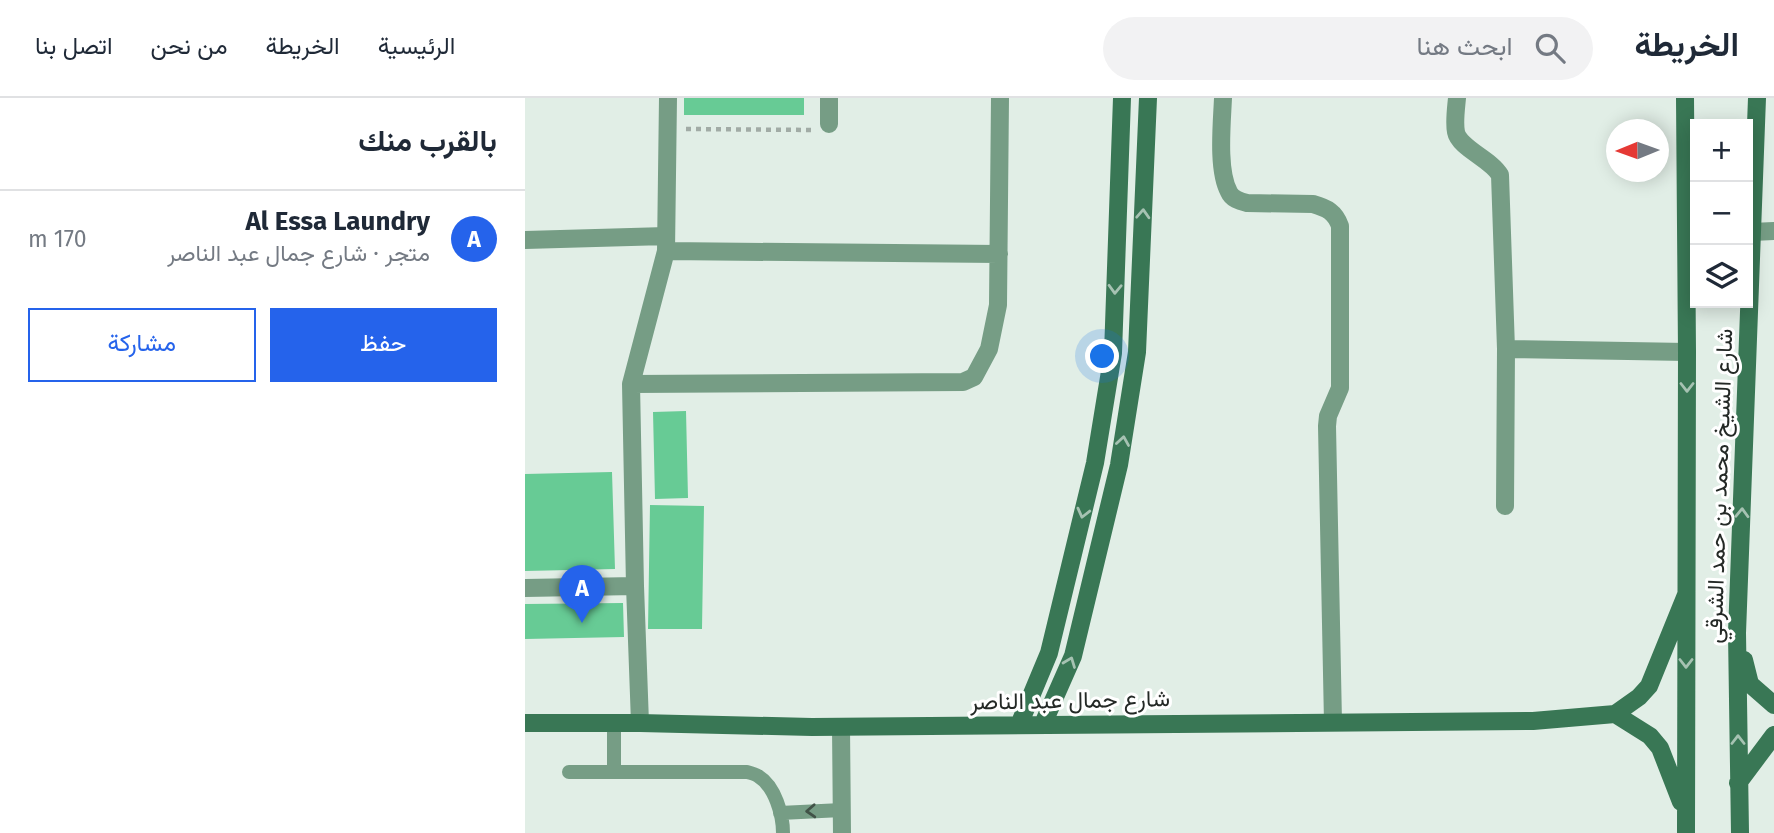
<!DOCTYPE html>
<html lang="ar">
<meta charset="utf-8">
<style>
body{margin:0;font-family:"Fira Sans",Vazirmatn,sans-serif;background:#f2f2f3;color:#1f2937;direction:rtl}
.controls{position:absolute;right:21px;top:21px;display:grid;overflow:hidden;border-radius:0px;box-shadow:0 4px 18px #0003}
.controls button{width:63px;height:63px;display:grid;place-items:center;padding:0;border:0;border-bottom:2px solid #e0e1e3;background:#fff;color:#1f2937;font:35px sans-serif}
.compass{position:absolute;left:1081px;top:21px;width:63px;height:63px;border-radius:50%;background:#fff;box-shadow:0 4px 18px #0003;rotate:269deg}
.you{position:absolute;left:578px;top:259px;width:24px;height:24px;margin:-18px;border:5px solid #fff;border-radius:50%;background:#1a73e8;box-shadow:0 0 0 10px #1a73e833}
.badge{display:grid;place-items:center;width:46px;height:46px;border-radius:50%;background:#2563eb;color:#fff;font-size:23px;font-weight:700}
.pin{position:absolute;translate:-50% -58px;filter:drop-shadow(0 2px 4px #0008)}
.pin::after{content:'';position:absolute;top:37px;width:24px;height:21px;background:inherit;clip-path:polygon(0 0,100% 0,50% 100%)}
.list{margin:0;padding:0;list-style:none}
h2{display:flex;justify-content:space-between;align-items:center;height:91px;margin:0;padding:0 28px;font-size:30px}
h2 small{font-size:23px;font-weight:400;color:#747a83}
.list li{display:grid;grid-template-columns:46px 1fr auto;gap:21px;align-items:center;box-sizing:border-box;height:98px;padding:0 28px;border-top:2px solid #e0e1e3}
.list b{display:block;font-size:26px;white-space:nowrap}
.list p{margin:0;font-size:23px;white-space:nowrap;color:#747a83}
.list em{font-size:23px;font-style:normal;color:#747a83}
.actions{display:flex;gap:14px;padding:21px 28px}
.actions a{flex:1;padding:16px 0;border:2px solid #2563eb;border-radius:0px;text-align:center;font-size:24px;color:#2563eb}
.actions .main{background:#2563eb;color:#fff}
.icon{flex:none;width:38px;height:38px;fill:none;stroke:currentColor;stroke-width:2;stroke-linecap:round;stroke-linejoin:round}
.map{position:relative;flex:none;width:1249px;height:735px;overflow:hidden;direction:ltr}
header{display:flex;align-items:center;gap:42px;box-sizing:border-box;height:98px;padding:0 35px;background:#fff;border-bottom:2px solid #e0e1e3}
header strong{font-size:33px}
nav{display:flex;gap:38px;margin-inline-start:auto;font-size:24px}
.search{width:490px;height:63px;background:#f2f2f3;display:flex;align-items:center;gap:18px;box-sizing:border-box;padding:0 24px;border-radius:38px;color:#747a83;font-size:26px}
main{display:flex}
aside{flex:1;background:#fff}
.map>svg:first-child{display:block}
</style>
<header>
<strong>الخريطة</strong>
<div class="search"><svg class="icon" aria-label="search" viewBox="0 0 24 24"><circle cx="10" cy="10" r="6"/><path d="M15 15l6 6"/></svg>ابحث هنا</div>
<nav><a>الرئيسية</a><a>الخريطة</a><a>من نحن</a><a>اتصل بنا</a></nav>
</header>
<main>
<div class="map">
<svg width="1249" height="735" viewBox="0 0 1249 735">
<rect width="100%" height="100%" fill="#e1eee6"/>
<path fill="#67cb95" d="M159,0H279V17H159Z
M161,313L163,400L130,401L128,314Z
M87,374L90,471L0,473V376Z
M125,407L179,408L177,531H123Z
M98,505L99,539L0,541V506Z"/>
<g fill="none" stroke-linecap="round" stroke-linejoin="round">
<path stroke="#a1aba5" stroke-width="4.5" stroke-dasharray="5 5" stroke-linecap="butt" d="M161,31L288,32"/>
<path stroke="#769d85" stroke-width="14" d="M89,624V674
M44,674H222C226,675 230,676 233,678C250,688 258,717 258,735
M255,715L317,712"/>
<path stroke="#769d85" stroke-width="18" d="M698,0C697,25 692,72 704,94C707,101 714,103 722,105L788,106C802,110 810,114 815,128V290L803,318L802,328L808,624
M932,0C931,11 929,24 931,34C934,50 966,61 975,77L981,251L980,408
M304,26V0
M1227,134L1249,133
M0,142L141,138
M141,153L474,156
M981,251L1162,254
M106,286L438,284L449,279L464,251L473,207L475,0
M0,490L110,488
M115,625L110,488L106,286L141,153L143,0
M316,629L317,735"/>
<path stroke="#397755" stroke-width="18" d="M1160,0L1162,254L1161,735
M1219,562L1225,586L1249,607
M1090,616L1125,638L1135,650L1156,704
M0,625H115L287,629L1008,623L1090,616L1114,599L1124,588L1161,497
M518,626L548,558L594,367L612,254L623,0
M494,627L524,555L570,365L588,255L597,0
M1213,685L1249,637
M1215,735L1212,535L1232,0"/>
</g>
<defs><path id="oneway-chevron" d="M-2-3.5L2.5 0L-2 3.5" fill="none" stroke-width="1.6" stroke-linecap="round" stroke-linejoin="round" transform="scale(1.75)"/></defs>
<g stroke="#a6c2b2">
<use href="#oneway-chevron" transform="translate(618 116) rotate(-87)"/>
<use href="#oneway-chevron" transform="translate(590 191) rotate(92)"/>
<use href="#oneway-chevron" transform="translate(1162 289) rotate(90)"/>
<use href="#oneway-chevron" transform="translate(598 343) rotate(-81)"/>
<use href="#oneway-chevron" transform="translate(558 415) rotate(104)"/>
<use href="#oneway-chevron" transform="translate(1217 415) rotate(-88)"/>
<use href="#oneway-chevron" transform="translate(545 564) rotate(-69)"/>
<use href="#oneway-chevron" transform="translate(1161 565) rotate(90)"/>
<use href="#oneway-chevron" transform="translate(1213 642) rotate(-90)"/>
</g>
<use stroke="#415247" href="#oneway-chevron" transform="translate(286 713) rotate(177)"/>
<g text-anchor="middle" stroke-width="6" stroke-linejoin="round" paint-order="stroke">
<g font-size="23" fill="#242926" stroke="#fff">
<text transform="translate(1194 388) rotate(-88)" y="8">شارع الشيخ محمد بن حمد الشرقي</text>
<text transform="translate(545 602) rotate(-1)" y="8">شارع جمال عبد الناصر</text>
</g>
</g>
</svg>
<div class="controls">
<button>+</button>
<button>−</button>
<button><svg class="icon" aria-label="layers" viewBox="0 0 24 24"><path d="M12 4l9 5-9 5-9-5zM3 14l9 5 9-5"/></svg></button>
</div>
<svg class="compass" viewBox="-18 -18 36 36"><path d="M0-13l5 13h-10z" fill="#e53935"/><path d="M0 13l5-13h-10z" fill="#747a83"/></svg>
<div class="you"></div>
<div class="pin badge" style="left:57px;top:525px">A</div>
</div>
<aside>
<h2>بالقرب منك<small></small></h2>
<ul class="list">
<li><span class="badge">A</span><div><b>Al Essa Laundry</b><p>متجر · شارع جمال عبد الناصر</p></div><em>170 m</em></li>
</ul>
<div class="actions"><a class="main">حفظ</a><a>مشاركة</a></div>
</aside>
</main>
